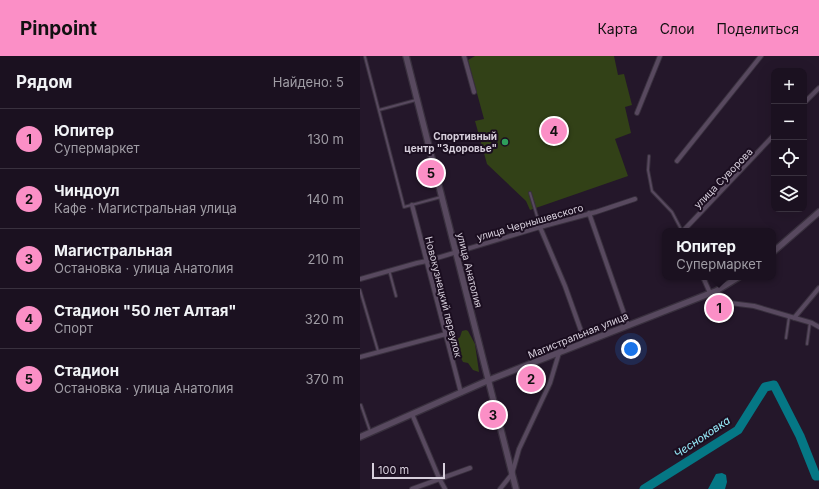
<!DOCTYPE html>
<html lang="ru">
<meta charset="utf-8">
<style>
body{margin:0;font-family:Inter,sans-serif;background:#281f2d;color:#f1f3f6}
.controls{position:absolute;right:12px;top:12px;display:grid;overflow:hidden;border-radius:8px;box-shadow:0 4px 16px #0002}
.controls button{width:36px;height:36px;display:grid;place-items:center;padding:0;border:0;border-bottom:1px solid #39313e;background:#1b1120;color:#f1f3f6;font:20px sans-serif}
.scale{position:absolute;left:12px;bottom:10px;width:73px;box-sizing:border-box;padding-left:4px;border:2px solid #d7cfdc;border-top:0;font-size:11px;line-height:14px;white-space:nowrap;color:#d7cfdc;-webkit-text-stroke:3px #1b0e20;paint-order:stroke}
.you{position:absolute;left:271px;top:293px;width:14px;height:14px;margin:-10px;border:3px solid #fff;border-radius:50%;background:#1a73e8;box-shadow:0 0 0 6px #1a73e833}
.badge{display:grid;place-items:center;width:26px;height:26px;border-radius:50%;background:#fb8fc6;color:#111;font-size:13px;font-weight:700}
.pin{position:absolute;translate:-50% -50%;border:2px solid #fff;box-shadow:0 1px 4px #0006}
.popup{position:absolute;left:302px;top:172px;width:114px;height:52px;box-sizing:border-box;display:grid;place-content:center;border-radius:8px;background:#1b1120;filter:drop-shadow(0 1px 3px #0005);font-size:13px;white-space:nowrap;color:#a09da5}
.popup b{font-size:15px;color:#f1f3f6}
.popup::after{content:'';position:absolute;left:50%;top:100%;margin-left:-8px;border:8px solid transparent;border-top-color:#1b1120}
.list{margin:0;padding:0;list-style:none}
h2{display:flex;justify-content:space-between;align-items:center;height:52px;margin:0;padding:0 16px;font-size:17px}
h2 small{font-size:13px;font-weight:400;color:#a09da5}
.list li{display:grid;grid-template-columns:26px 1fr auto;gap:12px;align-items:center;box-sizing:border-box;height:60px;padding:0 16px;border-top:1px solid #39313e}
.list b{display:block;font-size:15px;white-space:nowrap}
.list p{margin:0;font-size:13px;white-space:nowrap;color:#a09da5}
.list em{font-size:13px;font-style:normal;color:#a09da5}
.icon{flex:none;width:22px;height:22px;fill:none;stroke:currentColor;stroke-width:2;stroke-linecap:round;stroke-linejoin:round}
.map{position:relative;flex:none;width:459px;height:433px;overflow:hidden}
header{display:flex;align-items:center;gap:24px;box-sizing:border-box;height:56px;padding:0 20px;background:#fb8fc6;color:#111}
header strong{font-size:19px}
nav{display:flex;gap:22px;margin-inline-start:auto;font-size:14px}
main{display:flex}
aside{flex:1;background:#1b1120}
.map>svg:first-child{display:block}
</style>
<header>
<strong>Pinpoint</strong>
<nav><a>Карта</a><a>Слои</a><a>Поделиться</a></nav>
</header>
<main>
<aside>
<h2>Рядом<small>Найдено: 5</small></h2>
<ul class="list">
<li><span class="badge">1</span><div><b>Юпитер</b><p>Супермаркет</p></div><em>130 m</em></li>
<li><span class="badge">2</span><div><b>Чиндоул</b><p>Кафе · Магистральная улица</p></div><em>140 m</em></li>
<li><span class="badge">3</span><div><b>Магистральная</b><p>Остановка · улица Анатолия</p></div><em>210 m</em></li>
<li><span class="badge">4</span><div><b>Стадион &quot;50 лет Алтая&quot;</b><p>Спорт</p></div><em>320 m</em></li>
<li><span class="badge">5</span><div><b>Стадион</b><p>Остановка · улица Анатолия</p></div><em>370 m</em></li>
</ul>
</aside>
<div class="map">
<svg width="459" height="433" viewBox="0 0 459 433">
<rect width="100%" height="100%" fill="#24172a"/>
<path fill="#324117" d="M115,0H254L258,19L264,18L272,49L265,51L271,77L255,83L268,120L170,154L166,145L127,108L115,65L124,63L108,4Z
M106,274L108,275L115,288L119,316L113,314L108,307L103,306L99,298L94,295L95,285L100,281L102,275Z"/>
<path fill="#057785" d="M362,417L366,419L367,426L365,433H348L356,418Z"/>
<g fill="none" stroke-linecap="round" stroke-linejoin="round">
<path stroke="#057785" stroke-width="9" d="M284,433L378,374L405,331L414,329L440,380L456,420H459"/>
<defs>
<path id="lane" d="M5,1L44,151L81,141
M19,54L56,44
M289,100L288,114L292,135L312,156L322,175
M170,137L180,170
M29,214L36,240
M0,234L18,295
M426,282L429,261
M447,288L450,266
M1,349L10,375"/>
<path id="street" d="M104,0L114,36
M444,47L459,32
M277,57L300,0
M317,105L401,0
M52,149L101,337
M229,157L268,269
M180,171L205,230L225,286
M323,175L414,79
M343,221L350,237
M0,223L57,207L67,205L180,171L236,156L275,143
M356,235L370,247L394,250L452,267L459,271
M434,262L459,232
M0,301L86,278
M52,358L79,422L85,433
M52,433L110,412
M140,433L152,418L159,393L190,327L199,297"/>
<path id="secondary" d="M46,0L156,433
M413,196L459,156
M0,381L129,324L356,235L379,221"/>
</defs>
<use href="#lane" stroke="#39303e" stroke-width="4"/>
<use href="#street" stroke="#39303e" stroke-width="6"/>
<use href="#secondary" stroke="#39303e" stroke-width="8"/>
<use href="#lane" stroke="#58495f" stroke-width="2"/>
<use href="#street" stroke="#58495f" stroke-width="4"/>
<use href="#secondary" stroke="#58495f" stroke-width="5.5"/>
</g>
<circle fill="#2e9e5b" stroke="#1b0e20" stroke-width="1.5" cx="145" cy="86" r="4"/>
<g text-anchor="middle" stroke-width="4" stroke-linejoin="round" paint-order="stroke">
<g font-size="10" font-weight="bold" fill="#d7cfdc" stroke="#1b0e20" text-anchor="end">
<text x="137" y="84">Спортивный<tspan x="137" dy="12">центр "Здоровье"</tspan></text>
</g>
<g font-size="10" fill="#d7cfdc" stroke="#1b0e20">
<text transform="translate(363 122) rotate(-46)" y="4">улица Суворова</text>
<text transform="translate(170 166) rotate(-16)" y="4">улица Чернышевского</text>
<text transform="translate(110 214) rotate(76)" y="4">улица Анатолия</text>
<text transform="translate(84 241) rotate(76)" y="4">Новокузнецкий переулок</text>
<text transform="translate(218 279) rotate(-22)" y="4">Магистральная улица</text>
</g>
<g font-size="11" font-style="italic" fill="#99effd" stroke="#1b0e20">
<text transform="translate(342 381) rotate(-34)" y="4">Чесноковка</text>
</g>
</g>
</svg>
<div class="controls">
<button>+</button>
<button>−</button>
<button><svg class="icon" aria-label="locate" viewBox="0 0 24 24"><circle cx="12" cy="12" r="6"/><path d="M12 2v4M12 18v4M2 12h4M18 12h4"/></svg></button>
<button><svg class="icon" aria-label="layers" viewBox="0 0 24 24"><path d="M12 4l9 5-9 5-9-5zM3 14l9 5 9-5"/></svg></button>
</div>
<div class="scale">100 m</div>
<div class="you"></div>
<div class="pin badge" style="left:359px;top:252px">1</div>
<div class="popup"><b>Юпитер</b>Супермаркет</div>
<div class="pin badge" style="left:171px;top:323px">2</div>
<div class="pin badge" style="left:133px;top:359px">3</div>
<div class="pin badge" style="left:194px;top:75px">4</div>
<div class="pin badge" style="left:71px;top:117px">5</div>
</div>
</main>
